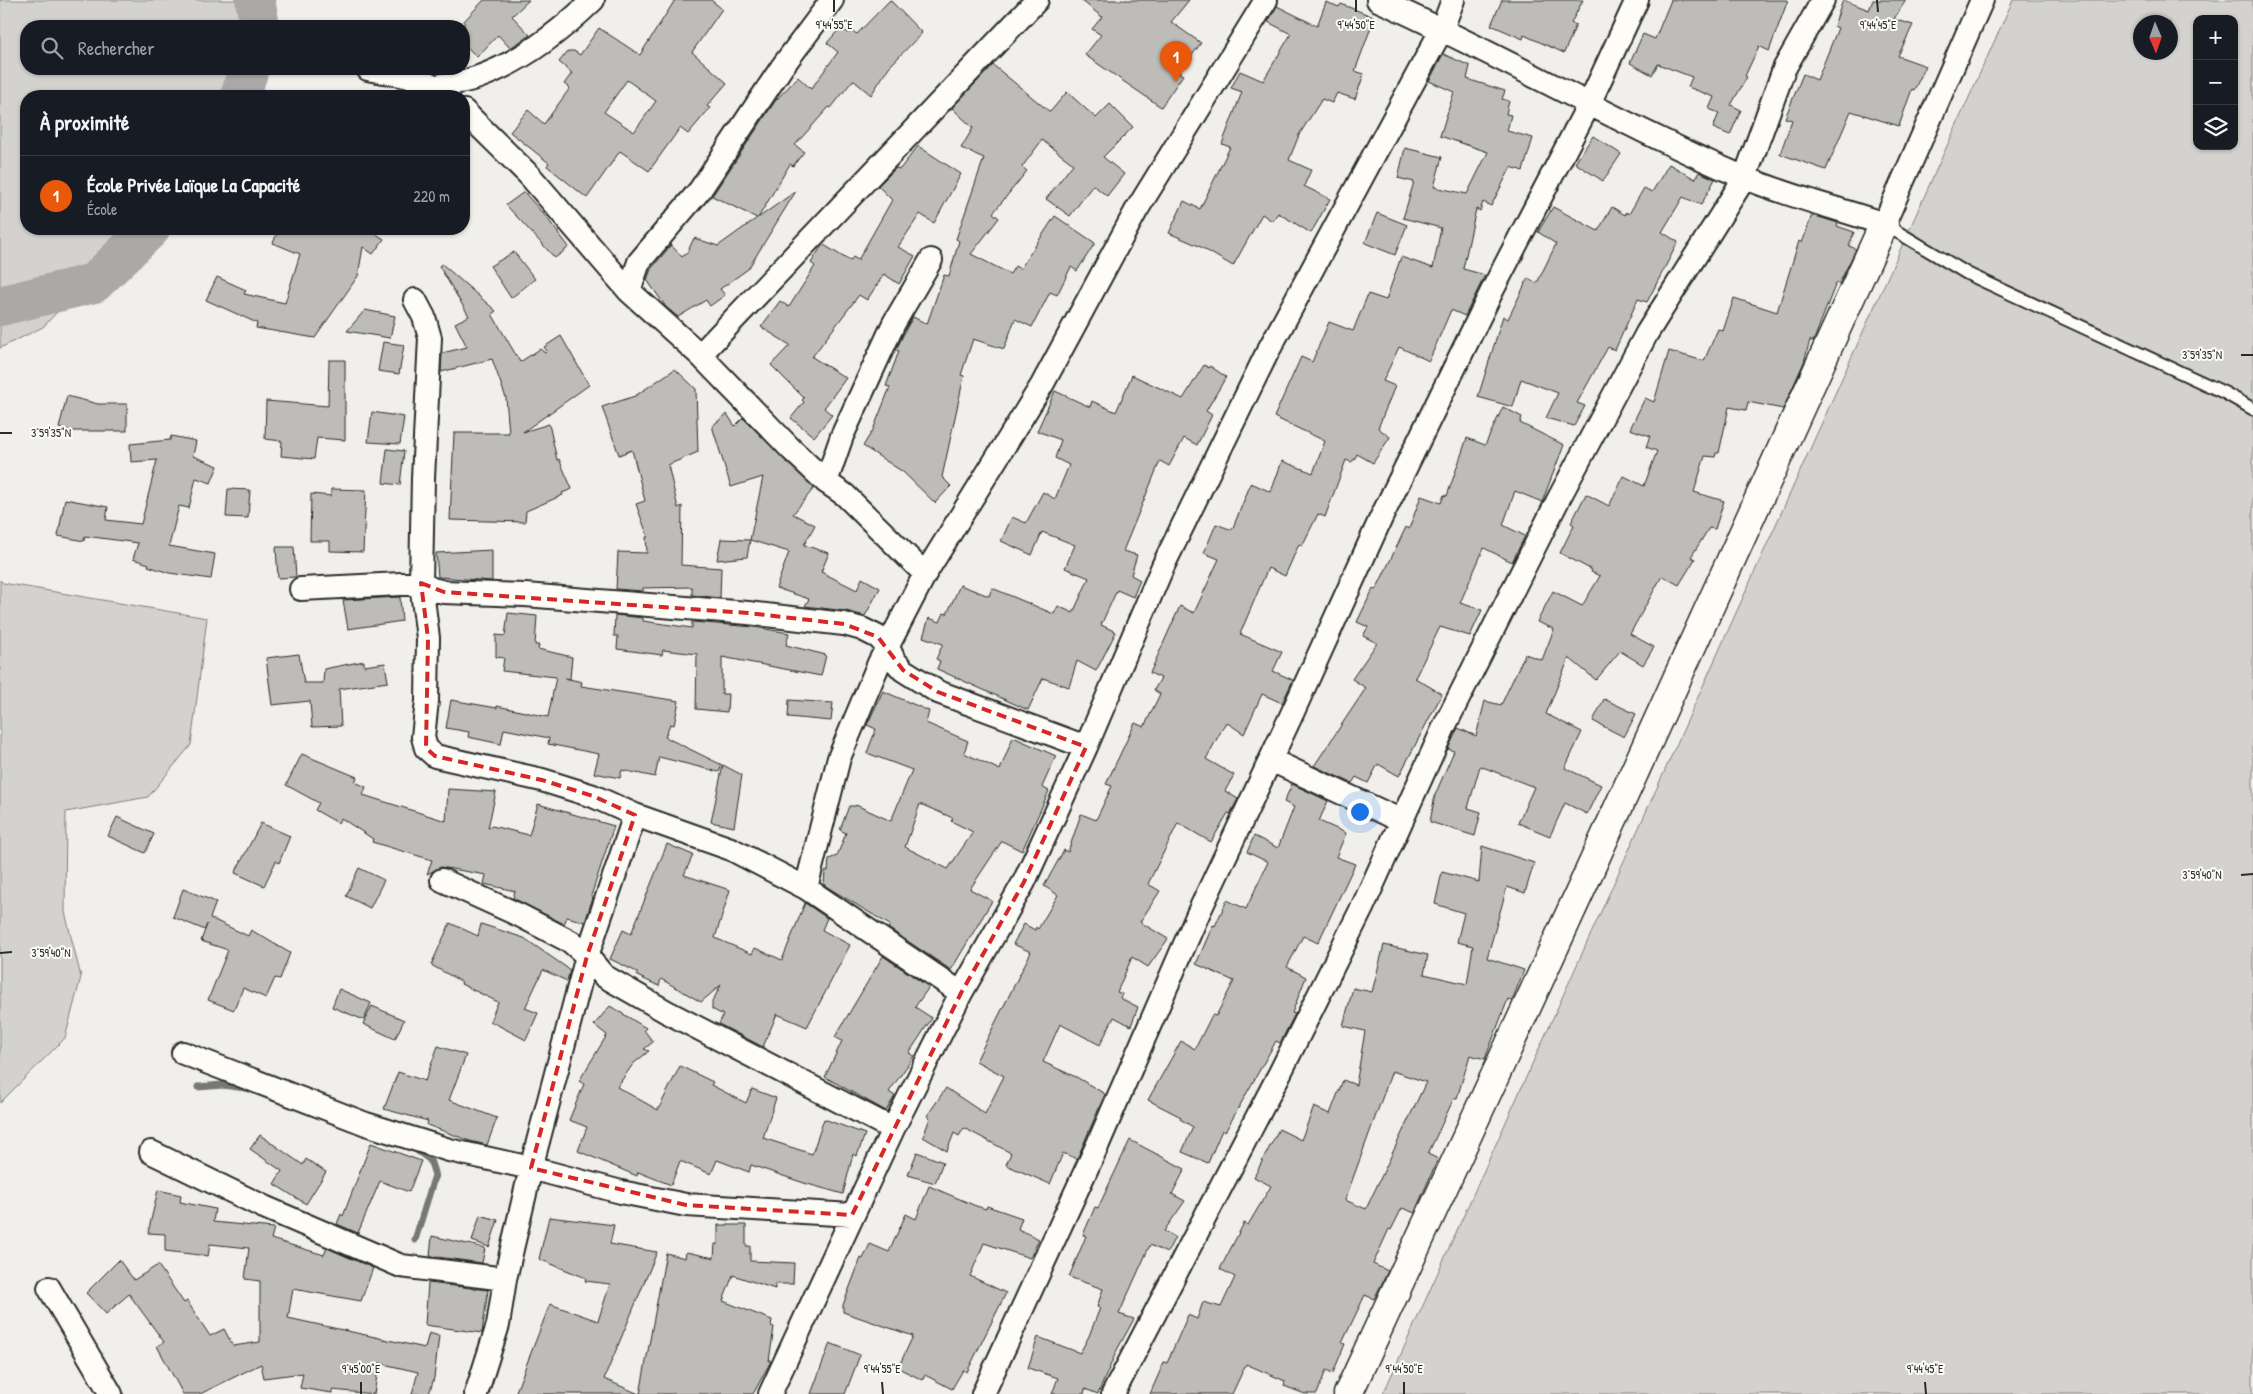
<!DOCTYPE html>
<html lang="fr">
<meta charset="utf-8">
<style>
body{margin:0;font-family:"Patrick Hand",sans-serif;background:#242831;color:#f1f3f6}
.controls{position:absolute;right:15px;top:15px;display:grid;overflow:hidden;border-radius:10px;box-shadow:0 1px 4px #0004}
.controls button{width:45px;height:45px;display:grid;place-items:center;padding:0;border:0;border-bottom:1px solid #363941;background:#171b24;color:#f1f3f6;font:25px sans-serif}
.compass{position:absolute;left:2133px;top:15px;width:45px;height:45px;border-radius:50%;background:#171b24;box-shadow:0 1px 4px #0004;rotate:178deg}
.you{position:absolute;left:1359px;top:811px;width:18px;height:18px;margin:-12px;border:4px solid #fff;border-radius:50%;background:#1a73e8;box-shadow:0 0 0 8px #1a73e833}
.badge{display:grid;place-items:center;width:32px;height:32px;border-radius:50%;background:#ea580c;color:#fff;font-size:16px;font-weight:700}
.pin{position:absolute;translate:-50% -41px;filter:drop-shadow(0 1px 2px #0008)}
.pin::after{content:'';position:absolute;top:26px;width:18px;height:15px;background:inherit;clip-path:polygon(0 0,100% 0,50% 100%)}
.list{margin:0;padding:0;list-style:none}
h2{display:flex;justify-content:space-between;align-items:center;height:65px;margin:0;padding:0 20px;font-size:21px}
h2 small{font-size:16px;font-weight:400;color:#9ea1a6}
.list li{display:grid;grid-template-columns:32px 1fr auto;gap:15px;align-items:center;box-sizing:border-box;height:80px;padding:0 20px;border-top:1px solid #363941}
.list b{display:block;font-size:19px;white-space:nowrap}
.list p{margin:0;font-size:16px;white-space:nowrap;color:#9ea1a6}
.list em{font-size:16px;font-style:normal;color:#9ea1a6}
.icon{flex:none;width:28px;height:28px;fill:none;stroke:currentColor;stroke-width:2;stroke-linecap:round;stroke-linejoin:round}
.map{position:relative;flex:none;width:2253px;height:1394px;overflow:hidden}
.search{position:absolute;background:#171b24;box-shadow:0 1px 4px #0004;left:20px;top:20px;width:450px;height:55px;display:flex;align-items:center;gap:12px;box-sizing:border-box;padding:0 18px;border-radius:20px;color:#9ea1a6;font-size:19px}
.panel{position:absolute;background:#171b24;box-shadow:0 1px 4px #0004;left:20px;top:90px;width:450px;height:145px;border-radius:20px}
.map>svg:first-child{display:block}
</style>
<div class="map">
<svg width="2253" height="1394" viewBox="0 0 2253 1394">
<rect width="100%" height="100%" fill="#f0efeb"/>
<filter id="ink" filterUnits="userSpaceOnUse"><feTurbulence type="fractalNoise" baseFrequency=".02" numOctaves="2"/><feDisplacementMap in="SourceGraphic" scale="10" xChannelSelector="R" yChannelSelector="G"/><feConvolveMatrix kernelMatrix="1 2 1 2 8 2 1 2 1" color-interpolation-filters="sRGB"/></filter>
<g filter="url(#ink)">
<path fill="#d3d2cf" stroke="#7f7e7d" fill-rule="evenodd" d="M0,0H255L252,26H26V69H247L246,85L237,96H26V229H135L43,327L0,348Z
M2013,0H2253V1394H1383ZM2197,19H2234V146H2197ZM2140,22H2170V52H2140Z
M0,580L3,583L207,618L191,745L148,797L66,812L65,912L81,977L65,1038L0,1103Z"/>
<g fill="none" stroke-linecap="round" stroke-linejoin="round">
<path stroke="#777775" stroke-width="7" d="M198,1087L223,1085L245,1088
M415,1240L435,1175L430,1160L415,1149"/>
<path stroke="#aaa9a7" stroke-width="40" d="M255,0L260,26
M240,96L249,69
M0,306L94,283L150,229"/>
</g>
<path fill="#bdbcb8" stroke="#2b2b2b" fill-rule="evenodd" d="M484,0H529L512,16L530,35L510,48L498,35L477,57L464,44V21Z
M675,0H711L722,9L692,52L727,83L707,106L710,108L688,134L680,128L649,171L620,151L587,198L547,166L549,163L510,132L528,110L544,124L570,88L564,84L572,73L559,62L568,51H574L580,55L599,28L640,55ZM627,80L656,101L634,132L604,112Z
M890,0L922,33L889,67L871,95L853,80L831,108L829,107L795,145L804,152L793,166L790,164L758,218L796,191L748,269L720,289L725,295L710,306L706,300L678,317L666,307L647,280L651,269L671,245L682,257L687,253L694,238L718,246L757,218L712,196L776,100L798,77L811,89L838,52L827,43L841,27L848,33L850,30L857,34Z
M1081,0H1189L1171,22L1201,43L1179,73L1183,75L1161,107L1085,55L1101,35L1092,29L1102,17Z
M1502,0H1583L1571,23L1576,25L1564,53L1524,35L1523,39L1491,25Z
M1671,0H1788L1769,51L1759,46L1745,76L1747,77L1731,105L1741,110L1730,135L1713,128L1719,113L1709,109L1714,97L1688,87L1692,77L1658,64L1652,75L1630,63L1643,34L1655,39Z
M1843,0L1869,10L1873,0H1906L1894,19L1913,25L1898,56L1926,66L1914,90L1912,89L1899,126L1851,111L1826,170L1780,154L1792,120L1785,118L1803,74L1817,80L1838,28L1834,26Z
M1326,2L1339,7L1341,4L1374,17V19L1355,71L1364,74L1355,99L1337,93L1332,103L1322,99L1299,135L1289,160L1311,170L1304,186L1330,199L1311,233L1278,213L1272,221L1262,214L1233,266L1199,246L1169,233L1184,201L1200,209L1230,147L1222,144L1242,92L1231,88L1240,71L1263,81L1291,34L1268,22L1277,6L1317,26Z
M1443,54L1470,66L1467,79L1505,91L1502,99L1509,101L1506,114L1511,115L1507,131L1533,138L1523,171L1511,167L1491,206L1483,202L1480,211L1476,209L1463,269L1485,275L1465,316L1451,310L1429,361L1399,347L1383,381L1395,386L1378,428L1390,437L1373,463L1357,454L1354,460L1351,462L1346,460L1325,517L1318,514L1302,546L1299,544L1285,576L1268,568L1240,634L1282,652L1273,671L1293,680L1282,703L1262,694L1244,734L1226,722L1206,759L1234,775L1225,791L1238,799L1230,814L1228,813L1211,842L1178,823L1148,884L1160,891L1140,922L1168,939L1148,967L1132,957L1117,992L1122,994L1120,998L1138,1007L1131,1026L1114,1017L1100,1045L1060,1024L1043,1062L1078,1078L1105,1094L1077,1159L1063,1153L1050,1184L1006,1165L1011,1153L964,1128L959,1136L954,1133L947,1151L923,1137L930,1118L927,1116L946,1088L985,1114L1004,1076L976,1061L1031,952L1013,944L1024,924L1035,930L1036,927L1038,929L1058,895L1044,886L1064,850L1068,852L1081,814L1096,820L1112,786L1106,784L1135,723L1144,727L1160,694L1154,690L1161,678L1150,673L1180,606L1194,613L1219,559L1204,553L1216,524L1232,530L1251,483L1271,492L1282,461L1313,473L1325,441L1274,417L1301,357L1312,362L1329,322L1353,331L1368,294L1386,300L1401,257L1433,268L1441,228L1403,218L1414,182L1398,178L1405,148L1442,157L1434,187L1467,194L1488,152L1440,136L1454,92L1429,81Z
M993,65L1050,112L1067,92L1096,118L1110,104L1133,127L1103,157L1124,174L1107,196L1093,185L1070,216L1046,199L1073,164L1042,140L1022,167L1027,171L993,213L999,218L971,254L1010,274L1015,266L1020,269L1055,216L1095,243L1077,271L1071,267L1057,295L1050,292L1032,327L1015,319L1004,349L973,339L961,375L964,376L942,477L951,486L935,503L903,472L863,446L873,430L890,387L886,386L899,351L896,350L906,329L913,317L927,324L944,275L949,276L959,241L956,239L984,158L961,148L973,128L952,108Z
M1593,136L1621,154L1603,181L1575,163Z
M918,146L961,174L934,223L920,214L898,247L915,256L899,284L884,274L867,300L859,295L812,357L846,378L824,408L832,415L814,437L791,418L804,402L802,400L804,398L771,365L790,345L761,327L780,301L789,307L815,266L811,263L821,247L824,245L850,261L853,257L858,260L892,200L878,186L896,168L900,169Z
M1669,164L1695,179L1699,172L1715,179L1701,205L1683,197L1662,232L1678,242L1647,302L1638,299L1615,350L1608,347L1577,403L1585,406L1574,426L1546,418L1558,393L1521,379L1513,407L1478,397L1503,316L1508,319L1528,278L1537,283L1556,244L1538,232L1553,207L1598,231L1612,207L1625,215L1626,212L1629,214L1644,188L1652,192Z
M524,192L547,218L569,247L555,258L506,205Z
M1377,213L1407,225L1395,255L1365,243Z
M1812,215L1838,223L1837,226L1854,232L1849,246L1856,249L1839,284L1836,283L1813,342L1810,340L1804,362L1783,409L1748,402L1746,410L1729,407L1719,453H1716L1715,457L1705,456L1694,492L1724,501L1715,529L1709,528L1691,557L1695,559L1679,585L1662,576L1630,634L1654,647L1643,665L1620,651L1596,680L1569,658L1546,714L1582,732L1565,768L1601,785L1587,814L1565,803L1550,836L1518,823L1534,787L1480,766L1468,808L1481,812L1475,836L1430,822L1435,795L1454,751L1448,749L1458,728L1476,736L1485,701L1501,705L1525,654L1542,660L1554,629L1537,622L1553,591L1582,606L1600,576L1591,572L1592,570L1560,553L1574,525L1571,523L1586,494L1609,506L1624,476L1644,486L1657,451L1646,447L1650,436L1630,429L1645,398L1654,402L1669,351L1704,361L1718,329L1723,331L1734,298L1777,312L1799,241L1802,243Z
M279,229H368L384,239L373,254L363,247L358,276L315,338L256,328L257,323L206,300L217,277L246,290L244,294L285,303L300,254L273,243Z
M514,252L535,279L511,298L490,266Z
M442,264L496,311L492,314L520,362L540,349L545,353L547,351L544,347L561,336L589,385L523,432L549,424L557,460L559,459L572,489L562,493L563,495L526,511L525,522L450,520L454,433H509L506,398L492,359L441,372L442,353L467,347L455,323L469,316L439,266Z
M365,310L395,316L390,338L347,331Z
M383,342L404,345L399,374L378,371Z
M329,360H345V440L317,438L314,459L281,456L282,441L265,439L266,401L328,406Z
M1204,365L1209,368L1210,366L1226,377L1206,411L1212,415L1197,445L1184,438L1169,466L1160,461L1123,551L1137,555L1131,575L1140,580L1133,597L1117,590L1101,625L1116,632L1096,671L1077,661L1069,687L1043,678L1028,710L937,669L940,661L936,659L943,644L923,637L929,618L940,622L944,613L947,614L960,585L989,596L992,588L1054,614L1058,606L1073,613L1089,578L1065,568L1075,545L1042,532L1032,555L1001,541L1012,517L1026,523L1043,492L1055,499L1069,465L1055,458L1061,440L1037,431L1055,391L1090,407L1092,401L1116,412L1132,375L1183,399Z
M675,369L696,389L698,452L668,465L678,508L682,506L681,565L721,568L720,598L692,595V587L643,588V591L616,589L618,552L647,553L646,537H648L636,504L645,501L632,450L619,455L602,407L635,396Z
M67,396L98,404H127V431H72L59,428Z
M1503,407L1522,417L1520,423L1564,445L1542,502L1515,491L1503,525L1525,536L1512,562L1484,548L1460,603L1482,610L1470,636L1440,627L1415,678L1442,694L1399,776L1378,764L1368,783L1356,777L1352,783L1314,766L1366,688L1352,679L1377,643L1363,636L1368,627L1357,622L1373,589L1376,590L1406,527L1409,529L1421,496L1441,503L1444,495L1447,496L1467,438L1485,445Z
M372,412L404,417L400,444L368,442Z
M727,414L735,426L743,418L814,488L793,514L815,525L804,545L829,553L821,572L857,590L862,578L880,588L865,616L846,611L805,606L809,599L776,588L789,552L750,540L747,557L717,560L721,539L750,540L763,477L731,487L712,426Z
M171,436L196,441L193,456L218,466L211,483L196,478L189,508L179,506L169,546L215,554L211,579L169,573L148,566L149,564L133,559L138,543L85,536L84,541L58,536L65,499L108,507L106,520L141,524L157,460L131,462L130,444L170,440Z
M387,449L404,451L400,485L383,483Z
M228,489L250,490L248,518L226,517Z
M331,489L366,490L363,552L330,551V541H310L311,494L331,496Z
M276,547H294L296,577L278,578Z
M492,550V581L438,577L436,553Z
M400,597L402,621L348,629L343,600Z
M508,613L537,616L535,645H539L538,649L572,657L570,679L565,678L582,682L581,686L679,701L674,725L670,724L665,737L722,765L719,772L659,757L655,777L622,770L620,778L594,773L599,754L548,744L549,738L504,729L501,744L468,737L469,732L446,728L451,700L497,708V706L548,717L556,677L502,671L504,658L496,657V635L505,636Z
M615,615L643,618V621L692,628V622L754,627L789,633L786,645L826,655L821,676L722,657V694H728L727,712L696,709L697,654L663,650L662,655L617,649L618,636H614Z
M299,654L304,683H323L324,669L364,661V666L385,663L388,682L339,689L341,726L312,727L310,701L272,705L266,658Z
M883,691L929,711L926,723L968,741L964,753L1000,770L1013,737L1056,756L1042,787L1049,791L1022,851L1002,841L970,889L992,901L951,970L888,928L890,925L824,885L825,871H828L829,859L837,856L846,833L840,830L849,806H856V805L891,821L912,770L867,753L876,729L867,725ZM920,804L953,818L951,821L973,832L948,869L905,847Z
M1604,699L1636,714L1624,737L1593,721Z
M789,700L833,703L831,721L788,717Z
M302,754L357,777L355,782L366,787L363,795L446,821L448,789L496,792L488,828L492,826L529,835L538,804L614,826L591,896L593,897L585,922L567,917L564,924L513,898L515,891L484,884L486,875L441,867L427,874L432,860L372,842L373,839L341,818L338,823L315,810L319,803L286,785Z
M723,765L742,775L734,827L711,822Z
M1292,784L1328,801L1319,821L1346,833L1336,857L1355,864L1318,943L1303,936L1287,967L1306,977L1292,1013L1295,1014L1280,1043L1276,1041L1225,1132L1222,1130L1208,1163L1182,1152L1193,1127L1180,1119L1181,1117L1148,1100L1181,1041L1195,1049L1212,1015L1216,1016L1234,981L1196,964L1213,925L1215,926L1227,900L1246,909L1268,862L1247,852L1254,836L1278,848L1294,807L1284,802Z
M117,817L154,834L145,853L108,836Z
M261,823L290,836L279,863L276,861L264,886L235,873Z
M667,844L693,855L684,875L730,890L715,938L752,954L755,948L782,960L805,903L827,918L822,930L850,945L807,1027L777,1014L763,1047L719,1024L723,1015L712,1009V1002L721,985L701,1002L661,979L659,986L637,976V972L610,959L623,930L631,934Z
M1482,846L1534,863L1525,893L1507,887L1487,958L1524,970L1512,1001L1508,999L1485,1059L1470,1055L1457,1098H1454L1428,1154L1438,1159L1416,1209L1415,1213L1402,1208L1391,1230L1389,1229L1373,1264L1388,1271L1374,1299L1365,1295L1342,1343L1345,1344L1333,1373L1326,1370L1317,1394H1305L1284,1386L1285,1381L1246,1364L1232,1394H1150L1164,1362L1167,1363L1188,1315L1197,1319L1203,1302L1221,1307L1235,1277L1220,1269L1244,1223L1248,1225L1271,1186L1254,1177L1279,1129L1301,1140L1314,1107L1330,1114L1343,1080L1356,1085L1365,1031L1343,1026L1353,988L1372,992L1384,945L1428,955L1424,974L1467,984L1473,946L1457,942L1464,913L1435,904L1442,872L1479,882ZM1392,1071L1426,1082L1366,1209L1345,1200Z
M359,868L384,880L370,908L346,896Z
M183,889L216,902L210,918L248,936L251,930L290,953L280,979L275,978L266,998L243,988L234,1010L208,1000L228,950L201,941L207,924L205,930L173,917Z
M450,923L478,936L481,924L524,938L570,970L567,981L543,970L525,1008L538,1013L526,1040L490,1021L498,1002L461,984L462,982L431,965Z
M883,956L929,987L915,1007L932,1018L909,1053L914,1056L889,1092L895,1096L886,1111L825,1077L842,1041L835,1037Z
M339,989L371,1003L364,1020L332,1007Z
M372,1006L404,1020L395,1039L363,1024Z
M610,1006L646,1028L644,1030L653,1042L644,1049L649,1051L633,1064L617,1087L658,1110L680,1066L713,1082L711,1085L746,1103L752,1089L776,1098L763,1138L812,1154L824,1119L865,1134L857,1156L853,1154L843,1194L804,1183L751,1165L749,1172L717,1160L711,1174L680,1161L671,1185L638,1172L637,1176L578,1151L587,1127L569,1120L584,1084L579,1081L607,1035L594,1025Z
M438,1046L466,1055L449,1100L497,1118L487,1145L470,1141L427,1125L428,1121L384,1109L398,1072L425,1081Z
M260,1135L303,1165L306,1159L326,1172L306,1204L274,1184L282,1171L250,1149Z
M1130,1140L1185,1169L1172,1194L1185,1201L1164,1231L1175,1237L1167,1253L1150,1245L1119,1314L1134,1319L1117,1350L1098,1394L1085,1389L1084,1394H1052L1058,1378L1028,1368L1038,1337L1080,1353L1089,1336L1100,1308L1097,1307L1103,1289L1069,1277L1086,1236L1083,1235L1095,1207L1098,1208Z
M371,1143L421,1161L409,1192L380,1181L358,1233L337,1224L341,1214L343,1216Z
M917,1152L943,1162L935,1183L908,1175Z
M929,1186L976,1206L986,1209L987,1206L1022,1218L1018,1229L1039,1239L1030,1258L984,1243L970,1276L1006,1293L967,1372L963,1370L952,1389L925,1375L923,1380L898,1368L913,1336L843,1312V1305L861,1258L863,1259L870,1244L889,1252L906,1214L916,1219Z
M158,1190L181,1195L180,1202L215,1209L213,1222L274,1228L271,1239L324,1255L327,1248L373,1268L361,1301L293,1289L288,1318L425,1348L429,1333L439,1336L434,1378L429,1394H412L418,1372L379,1363L374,1394L332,1390V1393L300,1388L303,1373L264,1378L261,1364L200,1394H183L157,1346L164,1342L129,1294L106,1314L86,1293L119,1260L134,1280L158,1265L184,1303L187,1301L210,1336L224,1329L233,1346L260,1342V1281L245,1279L249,1248L210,1244L208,1256L165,1251V1234L148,1233Z
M480,1215L498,1220L489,1247L472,1241Z
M549,1217L614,1225L610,1244L657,1252L604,1379L639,1394H515L550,1304L598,1321L610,1284L585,1281L586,1278L539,1259Z
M718,1225H746V1246H750V1261L794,1263L793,1284H775V1289L733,1275L723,1301L772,1320L771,1326L774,1327L769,1361H771L753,1394H640L666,1253L685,1258L686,1252L714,1258L715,1244H718Z
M432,1236L485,1248L482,1263L430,1256Z
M428,1283L488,1290L482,1333L425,1325Z
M830,1343L860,1355L845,1394H811Z"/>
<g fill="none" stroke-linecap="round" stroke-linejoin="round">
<defs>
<path id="service" d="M1884,224L1968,274L2225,393L2253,409"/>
<path id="minor" d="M1378,0C1501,55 1619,124 1743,177C1788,196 1837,208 1884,224L1982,0
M368,69C395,75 428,76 448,96
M438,86C450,83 464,82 476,78C520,63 560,32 593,0
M464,111L530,176L629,291L700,355L792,450L826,482L845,495L925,574
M629,291L639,262L700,190L782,67L832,0
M415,300L424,317L430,338L423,478L421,583L428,638L427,701L423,737L426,748L435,756L542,780L593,796L635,815L731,849L806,888L961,993
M700,355L1037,0
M826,482L842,436L894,323L931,260
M301,589L421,583L432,589L444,592L525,595L748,613L844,624L862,629L878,637L888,647L894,660L903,670L938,692L1086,747
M1271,760L1402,821
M442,880L521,916L571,942L587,956L604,976L667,1012L893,1129
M806,888L839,758L879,663L925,574L1042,385L1136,211L1266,0
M183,1053L366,1124L449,1150L531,1168L621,1192L686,1205L852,1215
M151,1152L264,1207L401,1266L505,1279
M49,1288L111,1394
M476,1394L498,1325L505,1279L531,1168L587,956L635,815
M770,1394L893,1129L961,993L1024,882L1086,747L1163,566L1267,353L1442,29L1453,0
M983,1394L1098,1144L1198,914L1291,716L1381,518L1493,289L1589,104L1637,0
M1113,1394L1280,1073L1363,906L1445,725L1559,498L1647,333L1745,177L1784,69L1823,0"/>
<path id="secondary" d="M1348,1394L1578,896L1884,224"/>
</defs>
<use href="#service" stroke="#2b2b2b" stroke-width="15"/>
<use href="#minor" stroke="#2b2b2b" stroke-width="26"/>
<use href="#secondary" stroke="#2b2b2b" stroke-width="31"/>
<use href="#service" stroke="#fdfcf7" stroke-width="11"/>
<use href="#minor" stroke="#fdfcf7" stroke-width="22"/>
<use href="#secondary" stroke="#fdfcf7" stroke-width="28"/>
</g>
</g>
<path fill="none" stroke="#d62828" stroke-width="4" stroke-dasharray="10 6" stroke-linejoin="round" d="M421,583L444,592L748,613L844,624L878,637L903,670L938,692L1086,747L1024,882L961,993L852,1215L686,1205L531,1168L587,956L635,815L593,796L542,780L435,756L426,748L428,638Z"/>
<path fill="none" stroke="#2b2b2b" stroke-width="2" d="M834,0V12M1356,0V12M1877,0L1878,12M2241,355H2253M0,433H12M2241,875L2253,874M0,953L12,952M361,1382V1394M882,1382L883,1394M1404,1382V1394M1925,1382L1926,1394"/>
<g font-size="12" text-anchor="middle" fill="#2b2b2b" stroke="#fdfcf7" stroke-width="4" stroke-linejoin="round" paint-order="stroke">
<text x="834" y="29">9°44'55"E</text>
<text x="1356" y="29">9°44'50"E</text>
<text x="1878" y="29">9°44'45"E</text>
<text x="2202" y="359">3°59'35"N</text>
<text x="51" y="437">3°59'35"N</text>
<text x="2202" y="879">3°59'40"N</text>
<text x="51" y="957">3°59'40"N</text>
<text x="361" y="1373">9°45'00"E</text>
<text x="882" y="1373">9°44'55"E</text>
<text x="1404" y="1373">9°44'50"E</text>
<text x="1925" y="1373">9°44'45"E</text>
</g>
</svg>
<div class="controls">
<button>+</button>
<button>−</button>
<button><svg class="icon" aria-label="layers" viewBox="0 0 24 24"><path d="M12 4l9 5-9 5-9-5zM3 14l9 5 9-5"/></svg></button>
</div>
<svg class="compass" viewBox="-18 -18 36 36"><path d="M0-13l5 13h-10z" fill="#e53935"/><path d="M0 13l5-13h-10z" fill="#9ea1a6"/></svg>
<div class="you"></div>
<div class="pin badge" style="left:1176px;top:82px">1</div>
<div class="search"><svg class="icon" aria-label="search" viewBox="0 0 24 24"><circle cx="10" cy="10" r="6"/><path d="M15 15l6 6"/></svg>Rechercher</div>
<section class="panel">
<h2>À proximité<small></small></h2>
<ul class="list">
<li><span class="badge">1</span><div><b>École Privée Laïque La Capacité</b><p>École</p></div><em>220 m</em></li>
</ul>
</section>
</div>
